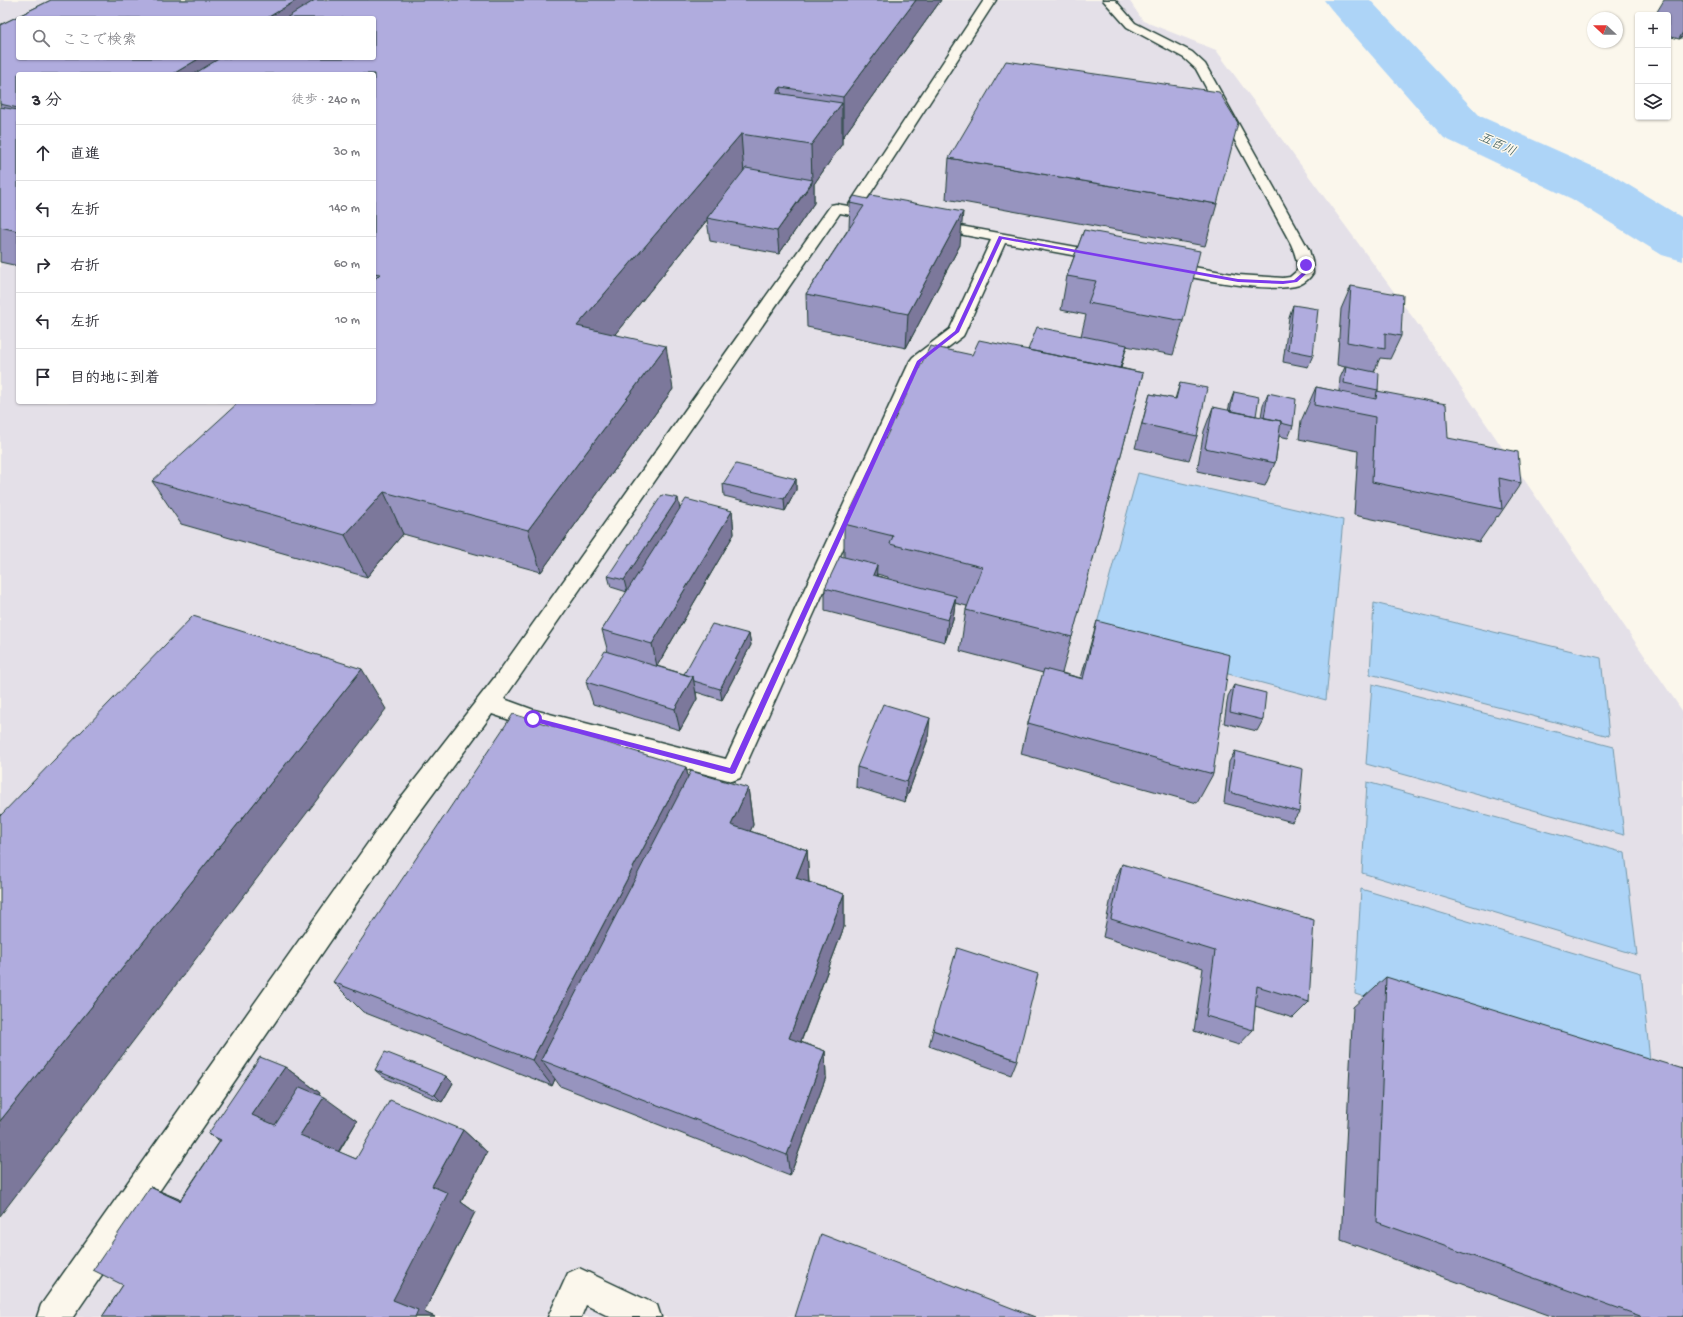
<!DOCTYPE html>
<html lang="ja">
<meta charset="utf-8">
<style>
body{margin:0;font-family:"Gochi Hand","Klee One",sans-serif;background:#f2f2f3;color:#2b2b33}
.controls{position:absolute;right:12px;top:12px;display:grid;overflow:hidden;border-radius:4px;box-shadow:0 1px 3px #0004}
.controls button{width:36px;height:36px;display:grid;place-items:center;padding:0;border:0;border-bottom:1px solid #e1e1e2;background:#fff;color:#2b2b33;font:20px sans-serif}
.compass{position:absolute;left:1587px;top:12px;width:36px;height:36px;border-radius:50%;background:#fff;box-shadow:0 1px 3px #0004;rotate:292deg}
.stop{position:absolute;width:12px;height:12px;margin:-9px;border:3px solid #7c3aed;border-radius:50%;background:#fff}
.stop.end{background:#7c3aed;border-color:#fff;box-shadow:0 1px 4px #0008}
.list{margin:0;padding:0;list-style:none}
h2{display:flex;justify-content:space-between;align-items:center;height:52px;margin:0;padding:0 16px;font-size:17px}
h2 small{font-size:13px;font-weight:400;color:#7c7c81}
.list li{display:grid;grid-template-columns:26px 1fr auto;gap:12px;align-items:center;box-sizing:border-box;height:56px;padding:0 16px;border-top:1px solid #e1e1e2}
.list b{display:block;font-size:15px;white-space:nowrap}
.list em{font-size:13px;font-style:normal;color:#7c7c81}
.icon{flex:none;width:22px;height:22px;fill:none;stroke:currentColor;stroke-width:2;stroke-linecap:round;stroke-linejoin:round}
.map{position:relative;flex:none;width:1683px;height:1317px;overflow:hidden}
.search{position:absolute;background:#fff;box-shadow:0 1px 3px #0004;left:16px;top:16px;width:360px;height:44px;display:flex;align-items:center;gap:10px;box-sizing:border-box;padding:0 14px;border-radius:4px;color:#7c7c81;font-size:15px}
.panel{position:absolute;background:#fff;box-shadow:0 1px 3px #0004;left:16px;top:72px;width:360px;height:332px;border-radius:4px}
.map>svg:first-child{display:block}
</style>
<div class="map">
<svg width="1683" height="1317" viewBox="0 0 1683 1317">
<rect width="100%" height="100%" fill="#fbf7ec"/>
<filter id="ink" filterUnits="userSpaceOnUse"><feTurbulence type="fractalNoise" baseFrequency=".025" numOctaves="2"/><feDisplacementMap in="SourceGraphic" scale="8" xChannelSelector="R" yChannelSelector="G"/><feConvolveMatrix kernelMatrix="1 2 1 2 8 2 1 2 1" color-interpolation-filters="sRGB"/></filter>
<g filter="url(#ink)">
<path fill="#e4e0e8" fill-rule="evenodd" d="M0,0H1129L1143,21L1216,50L1422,330L1683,712V1317H0ZM18,18H374V58H18ZM18,74H374V402H18Z"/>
<path fill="#add4f7" stroke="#7498a9" d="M1138,473L1343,520L1326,700L1093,638Z
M1374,603L1601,658L1609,736L1370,674Z
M1372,684L1614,747L1624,835L1366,764Z
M1367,782L1625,853L1637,955L1362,873Z
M1361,889L1641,973L1653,1090L1355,994Z"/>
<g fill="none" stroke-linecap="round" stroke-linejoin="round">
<path fill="#add4f7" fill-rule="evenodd" d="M1324,0H1370L1480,116L1612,175L1683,218V261L1662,255L1572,199L1444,138L1331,9Z"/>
<defs>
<path id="service" d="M984,0H996L861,208L883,213L885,216L883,219L878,220L840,213L504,699L534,710L726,759L910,361L913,357L950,329L991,240L927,228L925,225L927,222L932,221L1110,253L1113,256L1110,259L1105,261L1005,243L965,332L963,336L926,364L740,778L732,781L533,728L492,714L410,825L73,1317H37L41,1305L392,809L498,673L831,205L836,204L848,206Z
M1103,0H1115L1135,23L1192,52L1205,64L1309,250L1312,261L1313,273C1310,278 1304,283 1299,285C1271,294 1191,278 1160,270L1158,267L1160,264L1166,262L1238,275L1283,278L1290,277L1297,271C1298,262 1295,253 1291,244L1196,69L1184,58L1127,27Z
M579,1268L657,1305L661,1317H610L586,1305L581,1317H548L568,1273Z"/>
</defs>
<use href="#service" stroke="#1f3d34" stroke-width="3"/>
<use href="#service" fill="#fbf7ec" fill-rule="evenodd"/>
</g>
<path fill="#9794bf" stroke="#1f3d34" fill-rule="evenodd" d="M51,0H941L843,137H842V144L814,184V203L779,254L710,241L707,220L615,334L673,389L541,572L403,534L367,577L181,524L152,481L374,402V74H18V266L0,262V25Z
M1664,0H1683V37L1679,39L1668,36V15H1655Z
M949,158L1217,204L1205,246L946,199Z
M868,199L960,245L906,348L807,327L806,294L849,228L850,203Z
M1084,230L1183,321L1173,355L1126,346L1121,368L1143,373L1062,673L1081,678L1088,653L1097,621L1213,774L1197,803L1021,754L1028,723L1043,673L960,651L966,610L967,606L955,603L953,619L945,642L825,611V588L844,557V524L972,355L1028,350L1081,336L1086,315L1061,310L1067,276ZM877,574L888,577V579L877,576Z
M1351,286L1401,336L1390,359L1380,358L1374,372L1378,390V391L1448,438L1521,483L1498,517L1497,516L1479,542L1354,515L1358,451L1299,439L1301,421L1316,387L1339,392L1340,378L1345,367L1337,365L1341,309Z
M1293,305L1313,355L1308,367L1283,362L1289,317Z
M1180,383L1197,436L1189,460L1135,448L1150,394L1175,399Z
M1234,392L1256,416L1261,417L1263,405L1268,393L1293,426L1288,438L1279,436L1275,463L1265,486L1197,471L1204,431L1213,407L1228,411L1230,403Z
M796,479V490L785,511L724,496L723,484Z
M679,510L732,511L734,534L657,666L684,674L749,634L751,645L722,700L696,692L697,699L680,730L593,704L586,682L608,652L602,630L627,592L611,587L608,576Z
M1234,685L1263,720L1257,731L1224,723L1228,696Z
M928,739L905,802L856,787L857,767Z
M1235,751L1299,812L1292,822L1224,803L1229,762Z
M686,767L688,777L748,788L753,825L750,831L807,850L809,882L844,894V927L801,1042L825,1051L826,1077L790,1176L560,1086L555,1079L552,1086L363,1012L333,982Z
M1122,864L1309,1002L1293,1018L1255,1006L1253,1030L1239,1045L1194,1031L1203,968L1103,937L1114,883Z
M1386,977L1683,1317H1554L1341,1240L1353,1007Z
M933,1030L1017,1060L1011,1075L929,1046Z
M285,1067L320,1093L319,1095L357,1121L339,1152L356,1159L463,1130L487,1152L461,1202L475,1212L424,1312L435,1317H102L123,1285L150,1187L180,1200L220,1141L208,1134Z
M375,1070L453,1083L442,1102L383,1077Z"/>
<path fill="#7b789b" stroke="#1f3d34" d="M297,0H369L341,18H267Z
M916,0H941L843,137V97Z
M1683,32V37L1679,39Z
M200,58H279L254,74H173Z
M781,87L783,127L776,93Z
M842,103V144L814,184V203L779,254L777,231L812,183L811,145Z
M741,134L744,174L707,218V220L587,369L577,326Z
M963,212L960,245L906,348L908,314Z
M1127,345L1121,368L1118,374Z
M666,346L673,389L541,572L528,530Z
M796,479V490L785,511L784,499Z
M384,492L403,534L367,577L345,535Z
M678,498L680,510L627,592L624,580Z
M732,511L734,534L657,666L652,644Z
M877,565L876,588L873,575Z
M956,596L953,619L945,642L948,620Z
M749,634L751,645L722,700L720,689Z
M362,669L386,709L0,1216V1121Z
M693,677L697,699L680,730L675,709Z
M930,718L928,739L905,802L907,782Z
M686,767L694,805L541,1060L555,1079L552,1086L532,1060Z
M748,788L753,825L737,861L731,825Z
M807,850L809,885L796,878Z
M844,894V927L792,1065L789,1038Z
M825,1051L826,1077L790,1176L787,1155Z
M285,1067L320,1093L290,1138L252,1115Z
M446,1076L453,1083L442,1102L435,1095Z
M324,1097L357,1121L335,1157L300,1135Z
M463,1130L487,1152L461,1202L475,1212L424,1312L435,1317H415L393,1300L432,1186Z
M150,1187L196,1206L180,1201Z"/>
<path fill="#b0acde" stroke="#1f3d34" d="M51,0H297L267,18H18V58H200L173,74H18V108L0,104V25Z
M315,0H916L843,97L781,87L776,93L842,103L811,145L741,134L577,326L666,346L528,530L384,492L345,535L152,481L239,402H374V280L380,274L374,273V74H194L220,58H374V18H286Z
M1006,61L1219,92L1238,123L1217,204L949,158Z
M0,107L18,110V231L0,227Z
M746,168L813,180L777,231L707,218Z
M871,195L963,212L908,314L806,294L864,206L850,203L854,196L868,199Z
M1084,230L1200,251L1183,321L1088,303L1096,281L1067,276Z
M1351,286L1403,295L1401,336L1385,333V349L1347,342Z
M1293,305L1318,309L1313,355L1288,350Z
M1037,327L1127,345L1120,368L1028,350Z
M979,340L1143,373L1072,637L966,610L982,567L890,544L893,536L844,524L930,346L972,355Z
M1346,366L1379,373L1378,390L1344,383Z
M1180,383L1207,388L1197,436L1142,424L1150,394L1176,399Z
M1316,387L1376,399L1377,391L1446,404L1448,438L1518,452L1521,483L1499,478L1502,509L1372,482L1375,417L1314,405Z
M1234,392L1259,397L1256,416L1230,411Z
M1268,393L1296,399L1293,426L1281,423V421L1264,418Z
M1213,407L1281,421L1275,463L1205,448Z
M736,464L796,479L784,499L723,484Z
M662,495L678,498L624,580L608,576Z
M686,499L732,511L652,644L602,630Z
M840,556L877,565L873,575L956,596L948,620L825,588Z
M193,616L362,669L0,1121V816Z
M1097,621L1230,655L1213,774L1028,723L1044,669L1083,679Z
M712,624L749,634L720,689L694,681L693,677L684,674Z
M605,651L693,677L675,709L586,682Z
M1234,685L1266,693L1263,720L1230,712Z
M883,704L930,718L907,782L857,767Z
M513,714L686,767L532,1060L333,982Z
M1235,751L1303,769L1299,812L1229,792Z
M691,771L748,788L731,825L807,850L796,878L844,894L789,1038L825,1051L787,1155L541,1060Z
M1122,864L1314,920L1309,1002L1257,986L1253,1030L1206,1016L1215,951L1111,919Z
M957,948L1038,974L1017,1060L933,1030Z
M1386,977L1683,1069V1317H1643L1377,1222Z
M385,1052L446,1076L435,1095L375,1070Z
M260,1057L285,1067L252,1115L275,1125L300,1087L324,1097L300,1135L356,1159L390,1100L463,1130L432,1186L448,1193L393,1300L418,1310L415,1317H102L123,1285L93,1270L150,1187L180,1201L221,1140L208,1134Z
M821,1234L1035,1317H795Z"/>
</g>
<path fill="#7c3aed" d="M999,236L1238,279L1283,281L1294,280L1302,273L1304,264L1308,265L1306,274L1297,282L1283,284L1238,282L1002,239L959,332L921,362L735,773L732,774L531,721V717H533L730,768L917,361L955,331Z"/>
<g text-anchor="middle" stroke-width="3" stroke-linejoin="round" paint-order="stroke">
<g font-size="13" font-style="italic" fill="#3b5b5b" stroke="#fbf7ec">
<text transform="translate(1498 143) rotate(25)" y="5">五百川</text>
</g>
</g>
</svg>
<div class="controls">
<button>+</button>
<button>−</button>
<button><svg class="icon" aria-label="layers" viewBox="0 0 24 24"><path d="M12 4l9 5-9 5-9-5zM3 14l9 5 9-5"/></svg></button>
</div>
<svg class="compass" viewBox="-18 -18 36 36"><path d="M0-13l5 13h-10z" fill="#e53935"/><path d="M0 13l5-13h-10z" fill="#7c7c81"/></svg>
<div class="stop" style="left:533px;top:719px"></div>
<div class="stop end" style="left:1306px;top:265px"></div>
<div class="search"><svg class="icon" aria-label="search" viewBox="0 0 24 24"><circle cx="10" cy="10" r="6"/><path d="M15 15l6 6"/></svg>ここで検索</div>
<section class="panel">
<h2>3 分<small>徒歩 · 240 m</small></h2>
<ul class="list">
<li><svg class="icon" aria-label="ahead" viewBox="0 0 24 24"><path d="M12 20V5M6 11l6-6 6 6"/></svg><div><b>直進</b></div><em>30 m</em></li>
<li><svg class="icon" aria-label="left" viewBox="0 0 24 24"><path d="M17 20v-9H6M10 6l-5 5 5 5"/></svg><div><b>左折</b></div><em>140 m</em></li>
<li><svg class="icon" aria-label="right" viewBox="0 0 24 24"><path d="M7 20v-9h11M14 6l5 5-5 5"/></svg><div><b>右折</b></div><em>60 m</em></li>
<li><svg class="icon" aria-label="left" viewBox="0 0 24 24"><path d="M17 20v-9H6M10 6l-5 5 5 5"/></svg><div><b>左折</b></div><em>10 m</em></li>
<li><svg class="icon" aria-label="arrive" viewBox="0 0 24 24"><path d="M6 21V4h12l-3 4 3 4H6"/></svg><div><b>目的地に到着</b></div></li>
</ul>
</section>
</div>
